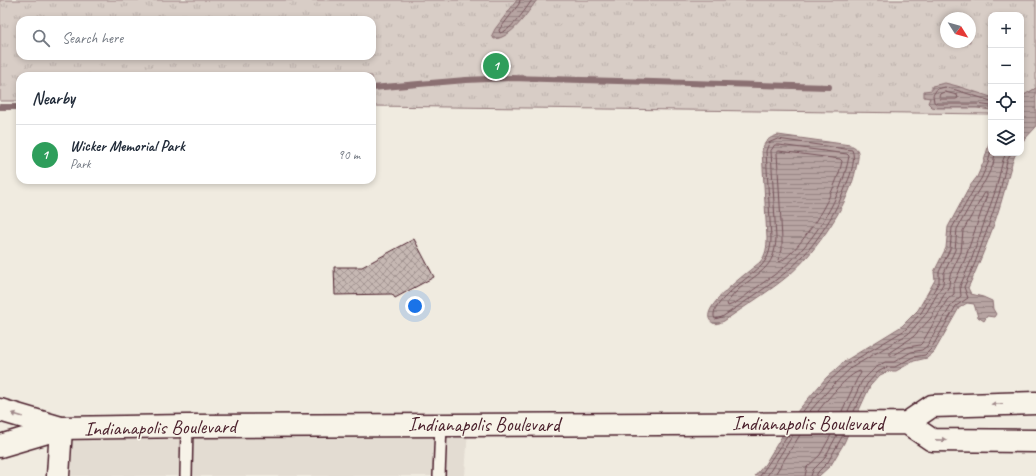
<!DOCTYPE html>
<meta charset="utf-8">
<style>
body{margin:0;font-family:Caveat,sans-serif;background:#f6f6f7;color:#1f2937}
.controls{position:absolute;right:12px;top:12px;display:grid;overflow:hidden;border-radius:8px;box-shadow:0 2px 6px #0003}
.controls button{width:36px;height:36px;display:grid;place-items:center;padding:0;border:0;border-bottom:1px solid #e0e1e3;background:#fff;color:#1f2937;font:20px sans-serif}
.compass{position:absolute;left:940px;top:12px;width:36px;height:36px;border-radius:50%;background:#fff;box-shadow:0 2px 6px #0003;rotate:127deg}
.you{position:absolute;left:415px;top:306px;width:14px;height:14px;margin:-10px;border:3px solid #fff;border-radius:50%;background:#1a73e8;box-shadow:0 0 0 6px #1a73e833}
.badge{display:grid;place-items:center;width:26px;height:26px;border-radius:50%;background:#1f6fb2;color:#fff;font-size:13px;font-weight:700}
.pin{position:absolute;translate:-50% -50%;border:2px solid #fff;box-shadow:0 1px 4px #0006}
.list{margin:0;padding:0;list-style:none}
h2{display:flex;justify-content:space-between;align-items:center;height:52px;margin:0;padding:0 16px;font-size:17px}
h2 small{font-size:13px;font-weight:400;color:#747a83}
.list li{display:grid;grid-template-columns:26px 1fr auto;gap:12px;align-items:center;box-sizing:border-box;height:60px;padding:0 16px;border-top:1px solid #e0e1e3}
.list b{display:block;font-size:15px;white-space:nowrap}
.list p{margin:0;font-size:13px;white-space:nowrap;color:#747a83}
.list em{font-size:13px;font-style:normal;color:#747a83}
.icon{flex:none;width:22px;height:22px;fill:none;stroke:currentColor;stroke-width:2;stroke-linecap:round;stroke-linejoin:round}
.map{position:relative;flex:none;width:1036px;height:476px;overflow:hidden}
.search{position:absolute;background:#fff;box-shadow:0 2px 6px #0003;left:16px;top:16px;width:360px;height:44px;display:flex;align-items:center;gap:10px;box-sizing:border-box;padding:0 14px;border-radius:12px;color:#747a83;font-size:15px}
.panel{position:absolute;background:#fff;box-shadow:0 2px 6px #0003;left:16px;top:72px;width:360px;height:112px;border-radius:12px}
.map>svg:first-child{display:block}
</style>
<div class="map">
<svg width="1036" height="476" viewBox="0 0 1036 476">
<defs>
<pattern id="park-tufts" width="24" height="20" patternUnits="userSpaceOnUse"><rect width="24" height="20" fill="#d8cdc6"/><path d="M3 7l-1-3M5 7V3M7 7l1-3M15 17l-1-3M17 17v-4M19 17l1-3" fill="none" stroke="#bbb0aa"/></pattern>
<pattern id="water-rules" width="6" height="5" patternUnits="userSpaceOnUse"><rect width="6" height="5" fill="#b7a4a2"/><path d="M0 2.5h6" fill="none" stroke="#978584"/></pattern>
<pattern id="building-cross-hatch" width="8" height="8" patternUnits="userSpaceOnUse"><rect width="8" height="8" fill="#c6b8b3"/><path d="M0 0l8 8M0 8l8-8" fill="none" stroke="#a39592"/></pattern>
</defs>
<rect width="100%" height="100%" fill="#f0ebe0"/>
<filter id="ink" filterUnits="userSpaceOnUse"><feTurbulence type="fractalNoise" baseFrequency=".025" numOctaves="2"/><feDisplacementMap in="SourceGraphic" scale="8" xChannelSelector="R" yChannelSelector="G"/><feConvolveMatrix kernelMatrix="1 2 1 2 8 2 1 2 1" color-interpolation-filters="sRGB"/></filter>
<g filter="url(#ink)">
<path fill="#e3dcd2" d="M468,430L465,476H64L69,435Z"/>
<path fill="url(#park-tufts)" stroke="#917678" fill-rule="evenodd" d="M0,0H1036V88L1021,97V15H991V114L372,106V76H20V101H0ZM946,18H970V42H946ZM20,20H372V56H20Z"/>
<path fill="url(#water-rules)" stroke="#8b6f72" d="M517,0H537C527,13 512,38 494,39L492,35L495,29Z
M945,83L957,86L991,97V110L977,108H937L932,107L928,103L930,98L924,97V91L932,90V86Z
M1036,88V127L1021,143V97Z
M778,135L850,145C862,149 858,157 856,168C850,203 816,252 789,275C770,291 745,306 724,321C721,322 717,325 713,323C692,311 754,268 760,262C766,255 767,247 767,238L762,150C765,141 768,138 778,135Z
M991,137V153H1016C1010,166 1008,179 1004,192C995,225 982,257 968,288L971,294L983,297L992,301L993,309L996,314L994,317L987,316L984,321L978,317L974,304L967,303L959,308L934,352L927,358L914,361L896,371H889L880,375L870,386L844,443L831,465L819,476H755L765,464L796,413L826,378L845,361L902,326L918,310L935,280L934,272L946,248L948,227L970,186L977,177L984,161Z"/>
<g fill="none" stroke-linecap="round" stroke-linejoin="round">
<path stroke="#76545b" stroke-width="1" d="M520,0L519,4L499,30L500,33C512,30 525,10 532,0
M945,92L957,95L958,98L956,99H940L939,96L940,94Z
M991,101L956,90L945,87L937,89L933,95L934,102L937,104H977L991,106
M778,139L852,150C856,159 851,174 847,183C836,214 812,252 785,273C765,289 743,303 722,317L715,319C706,305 754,274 762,265C769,257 771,247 771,238L766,151L769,143Z
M775,145H779L847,154L849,156C842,197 815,241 783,268C775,275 765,281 756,288C747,294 738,303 728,306L727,303C730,299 733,295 737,291C757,272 775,270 776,238L771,151Z
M779,151L840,159L842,161C837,190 805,246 780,262L778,260L782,250V239L777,153Z
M985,193H987V195L965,259L954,284V294L947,300L922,343L920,345L908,347L892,356H890V352L913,337L931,318L949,286L950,275L961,252L963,231Z
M803,411L829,381L848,364L905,330L921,313L939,282V272L950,249L952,228L974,189L981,179L988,163L991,150
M810,411L833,385L851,368L908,334L925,315L943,284L944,273L955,250L957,229L978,191L985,181L993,165L995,153
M818,411C826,401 848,374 860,371L861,373L857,379L842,411
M848,411L862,381L875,368L885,362H894L911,352L922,350L927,346L952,304L961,296L960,286L971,261L982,229L996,189L1003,160L1006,153
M854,411L867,384L878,372L887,367H895L913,357L925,355L931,349L956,306L968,298L964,287L975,263L987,230L1000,191L1007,161L1011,153
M760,476L787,436
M767,476L793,435
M774,476L800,435
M805,476L807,467L820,455L831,435
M811,476L813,470L824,459L837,435
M816,476L818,472L828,462L843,435"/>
<path stroke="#8b6f72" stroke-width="6" d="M372,88L466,80L511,78L829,87
M0,107H20"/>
</g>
<path fill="url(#building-cross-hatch)" stroke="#4a1f2b" d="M414,239L434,277L395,298L392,294L335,295L334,267H362Z"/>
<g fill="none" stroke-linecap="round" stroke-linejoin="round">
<defs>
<path id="lane" d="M186,476L187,426
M439,476L441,425"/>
<path id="street" d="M58,476L61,428"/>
<path id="highway" d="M0,410L61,428
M907,423L932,406L1036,403
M0,446L61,428L187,426L907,423L932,440L1036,441"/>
</defs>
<use href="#lane" stroke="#4a1f2b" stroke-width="14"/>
<use href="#street" stroke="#4a1f2b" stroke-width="25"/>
<use href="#highway" stroke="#4a1f2b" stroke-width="25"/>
<use href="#lane" stroke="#f7f3e8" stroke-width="11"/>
<use href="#street" stroke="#f7f3e8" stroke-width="22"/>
<use href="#highway" stroke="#f7f3e8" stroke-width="22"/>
</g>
<defs><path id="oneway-solid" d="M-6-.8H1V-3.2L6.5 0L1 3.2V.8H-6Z"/></defs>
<g fill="#a0898a">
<use href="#oneway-solid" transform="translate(997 404) rotate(178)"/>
<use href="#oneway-solid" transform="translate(17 415) rotate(-163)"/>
<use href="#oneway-solid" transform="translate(941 440) rotate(1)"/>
</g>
</g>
<g text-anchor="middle" stroke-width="3.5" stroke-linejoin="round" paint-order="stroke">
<g font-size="20" fill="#4a1f2b" stroke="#f7f3e8">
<text x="808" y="430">Indianapolis Boulevard</text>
<text x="484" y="431">Indianapolis Boulevard</text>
<text transform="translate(160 427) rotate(-1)" y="7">Indianapolis Boulevard</text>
</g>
</g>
</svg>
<div class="controls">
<button>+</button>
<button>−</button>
<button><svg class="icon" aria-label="locate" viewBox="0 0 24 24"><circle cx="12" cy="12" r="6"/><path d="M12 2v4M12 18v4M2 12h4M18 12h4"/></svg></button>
<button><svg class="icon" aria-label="layers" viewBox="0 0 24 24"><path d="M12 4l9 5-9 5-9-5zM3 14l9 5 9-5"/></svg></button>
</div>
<svg class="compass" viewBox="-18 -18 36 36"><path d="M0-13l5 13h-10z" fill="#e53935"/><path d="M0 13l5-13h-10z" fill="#747a83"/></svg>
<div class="you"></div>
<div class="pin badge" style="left:496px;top:66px;background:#2e9e5b">1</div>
<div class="search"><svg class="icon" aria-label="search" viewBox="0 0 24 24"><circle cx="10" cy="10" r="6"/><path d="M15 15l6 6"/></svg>Search here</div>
<section class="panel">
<h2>Nearby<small></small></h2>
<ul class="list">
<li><span class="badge" style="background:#2e9e5b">1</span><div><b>Wicker Memorial Park</b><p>Park</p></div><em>90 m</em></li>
</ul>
</section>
</div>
